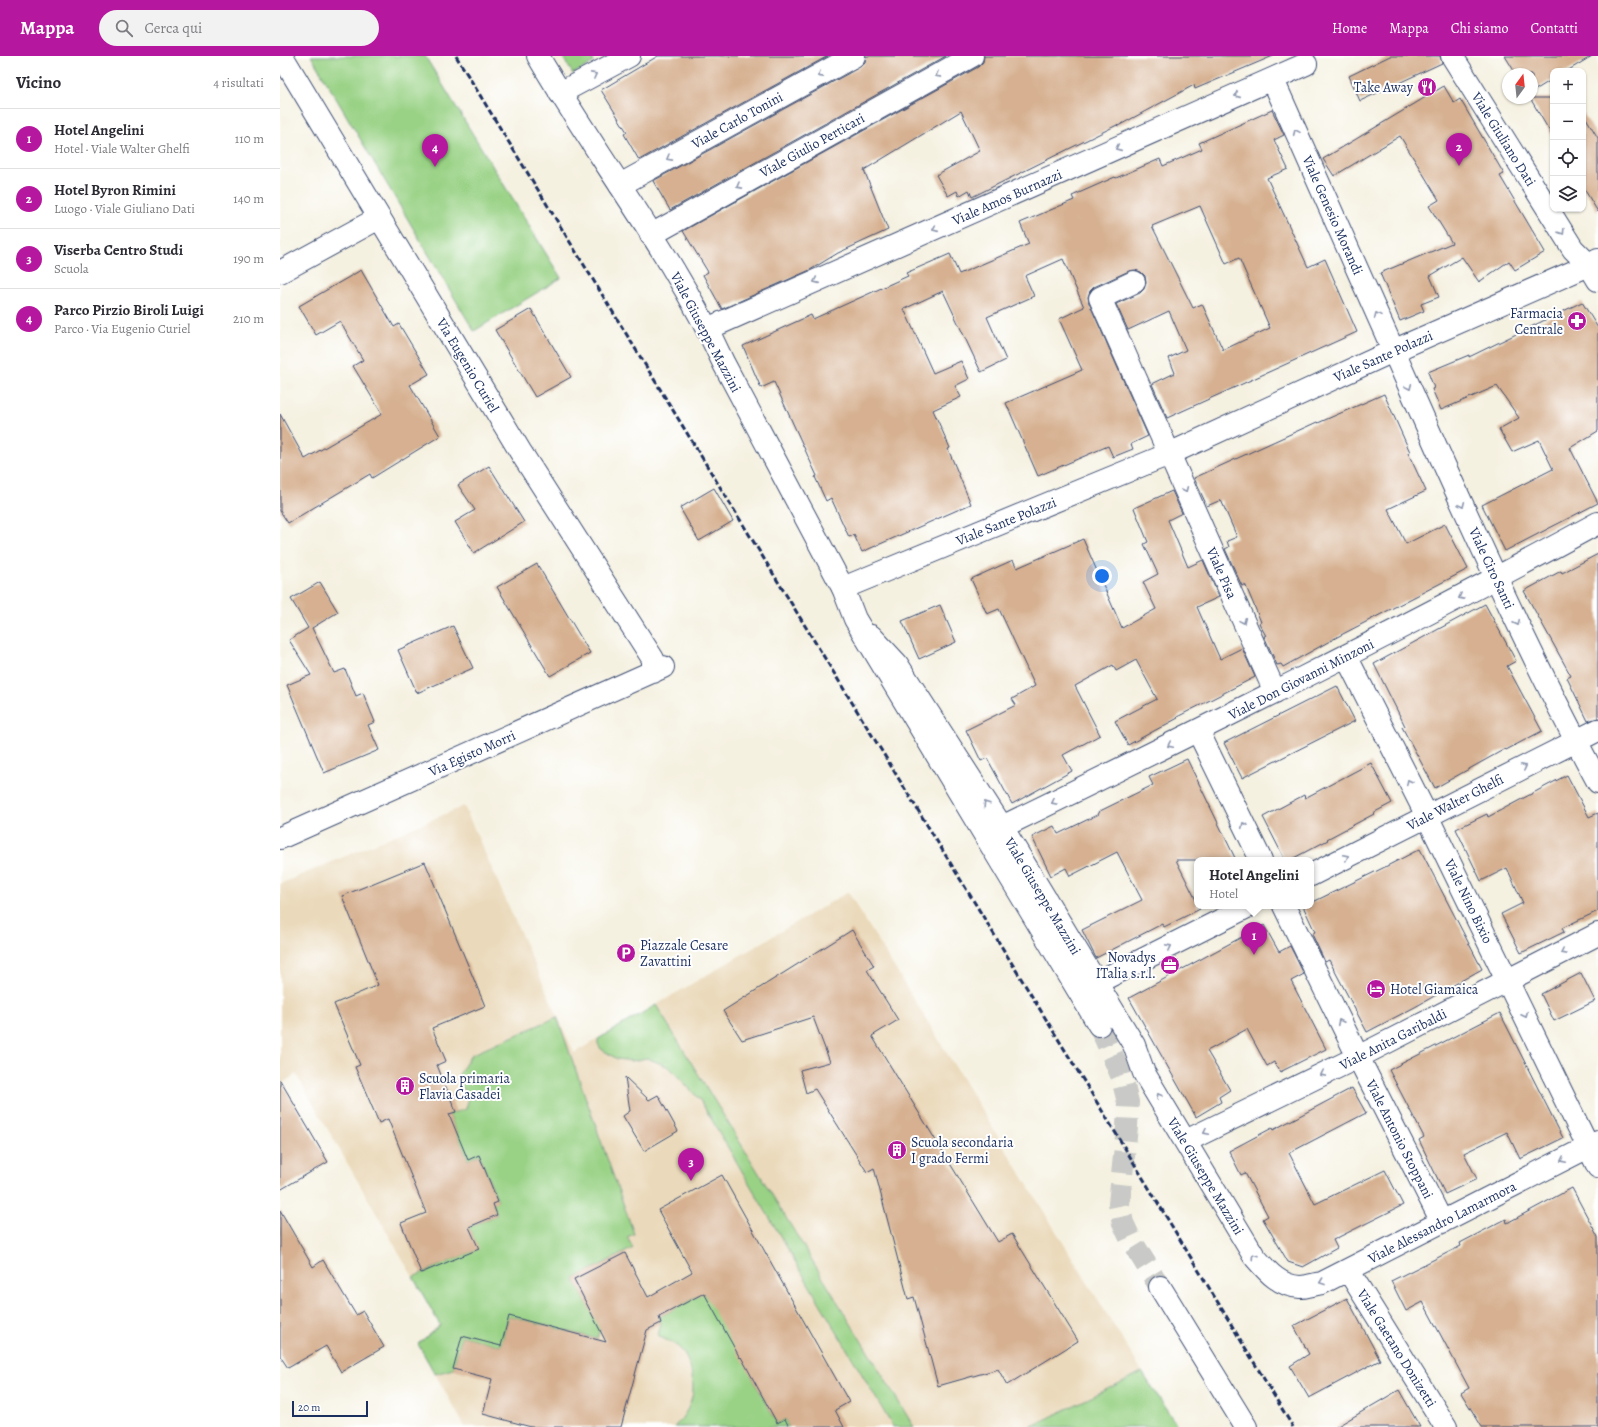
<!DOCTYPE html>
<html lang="it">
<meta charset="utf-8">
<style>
body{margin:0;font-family:Alegreya,serif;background:#f2f2f3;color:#2b2b33}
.controls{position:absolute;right:12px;top:12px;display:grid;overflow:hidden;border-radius:8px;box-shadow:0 1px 3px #0004}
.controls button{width:36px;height:36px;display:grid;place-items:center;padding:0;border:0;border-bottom:1px solid #e1e1e2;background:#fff;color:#2b2b33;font:20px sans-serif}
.compass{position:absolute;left:1222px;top:12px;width:36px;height:36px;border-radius:50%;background:#fff;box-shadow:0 1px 3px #0004;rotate:15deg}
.scale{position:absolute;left:12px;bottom:10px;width:76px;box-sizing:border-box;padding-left:4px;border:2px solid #1b2f5e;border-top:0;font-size:11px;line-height:14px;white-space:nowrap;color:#1b2f5e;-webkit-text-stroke:3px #fff;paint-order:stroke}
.you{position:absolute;left:822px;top:520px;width:14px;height:14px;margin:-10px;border:3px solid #fff;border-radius:50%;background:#1a73e8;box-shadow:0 0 0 6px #1a73e833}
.badge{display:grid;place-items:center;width:26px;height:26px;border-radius:50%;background:#b5179e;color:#fff;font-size:13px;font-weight:700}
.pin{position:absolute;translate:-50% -33px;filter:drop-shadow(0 1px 2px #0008)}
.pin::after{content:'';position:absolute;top:21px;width:14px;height:12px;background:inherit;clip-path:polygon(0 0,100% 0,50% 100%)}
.popup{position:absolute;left:914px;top:801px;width:120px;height:52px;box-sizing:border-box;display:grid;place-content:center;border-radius:8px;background:#fff;filter:drop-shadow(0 1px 3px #0005);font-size:13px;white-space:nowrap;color:#7c7c81}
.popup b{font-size:15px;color:#2b2b33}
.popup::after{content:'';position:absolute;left:50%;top:100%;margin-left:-8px;border:8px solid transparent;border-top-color:#fff}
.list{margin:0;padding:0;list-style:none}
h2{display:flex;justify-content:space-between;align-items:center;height:52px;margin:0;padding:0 16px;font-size:17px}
h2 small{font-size:13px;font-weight:400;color:#7c7c81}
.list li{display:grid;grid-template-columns:26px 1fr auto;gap:12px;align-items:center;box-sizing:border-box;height:60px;padding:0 16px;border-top:1px solid #e1e1e2}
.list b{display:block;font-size:15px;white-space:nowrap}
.list p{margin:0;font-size:13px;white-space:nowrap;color:#7c7c81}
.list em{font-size:13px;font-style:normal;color:#7c7c81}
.icon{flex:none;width:22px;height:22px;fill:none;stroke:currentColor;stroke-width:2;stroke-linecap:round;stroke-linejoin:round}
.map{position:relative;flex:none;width:1318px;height:1371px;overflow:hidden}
header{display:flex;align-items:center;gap:24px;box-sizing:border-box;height:56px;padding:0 20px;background:#b5179e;color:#fff}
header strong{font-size:19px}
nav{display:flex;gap:22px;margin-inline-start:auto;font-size:14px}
.search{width:280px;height:36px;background:#f2f2f3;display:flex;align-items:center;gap:10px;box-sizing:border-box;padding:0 14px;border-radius:22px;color:#7c7c81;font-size:15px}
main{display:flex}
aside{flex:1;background:#fff}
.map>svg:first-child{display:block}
</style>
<header>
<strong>Mappa</strong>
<div class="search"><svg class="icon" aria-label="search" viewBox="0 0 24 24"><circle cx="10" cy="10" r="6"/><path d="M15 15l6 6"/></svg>Cerca qui</div>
<nav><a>Home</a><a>Mappa</a><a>Chi siamo</a><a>Contatti</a></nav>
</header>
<main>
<aside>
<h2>Vicino<small>4 risultati</small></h2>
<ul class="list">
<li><span class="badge">1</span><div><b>Hotel Angelini</b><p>Hotel · Viale Walter Ghelfi</p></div><em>110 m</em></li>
<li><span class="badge">2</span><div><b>Hotel Byron Rimini</b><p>Luogo · Viale Giuliano Dati</p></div><em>140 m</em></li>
<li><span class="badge">3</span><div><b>Viserba Centro Studi</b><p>Scuola</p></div><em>190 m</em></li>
<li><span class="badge">4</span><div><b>Parco Pirzio Biroli Luigi</b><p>Parco · Via Eugenio Curiel</p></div><em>210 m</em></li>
</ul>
</aside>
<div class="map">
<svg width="1318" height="1371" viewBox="0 0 1318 1371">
<rect width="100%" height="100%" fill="#fff"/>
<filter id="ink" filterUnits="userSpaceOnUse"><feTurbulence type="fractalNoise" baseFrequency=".025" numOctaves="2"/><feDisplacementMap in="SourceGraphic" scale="8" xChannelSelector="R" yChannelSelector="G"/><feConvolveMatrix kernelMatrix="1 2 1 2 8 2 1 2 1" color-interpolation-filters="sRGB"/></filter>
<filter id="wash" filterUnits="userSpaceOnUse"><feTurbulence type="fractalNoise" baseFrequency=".012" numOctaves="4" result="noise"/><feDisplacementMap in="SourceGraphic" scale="16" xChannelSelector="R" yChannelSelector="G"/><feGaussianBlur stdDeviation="0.9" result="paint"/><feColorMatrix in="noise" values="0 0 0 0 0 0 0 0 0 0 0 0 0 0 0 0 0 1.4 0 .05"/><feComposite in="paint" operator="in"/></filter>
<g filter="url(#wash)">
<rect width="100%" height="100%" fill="#f5f1e1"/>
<path fill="#ead9ba" d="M184,750L294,997L568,836L896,1371H185L138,1288L160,1268L16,1018L0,1029V828Z"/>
<path fill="#99d285" stroke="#5a8072" d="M31,0H145L281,222L194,275Z
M282,0H311L314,6L293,18Z
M376,949L634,1371H613L420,1044L389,1011L367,1002L352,1005L337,1003L321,993L318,988V983Z
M277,961L354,1178L347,1181L353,1192L294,1223L320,1272L317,1283L229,1260L221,1290L182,1280L173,1313L155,1318L138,1288L160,1269L133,1221L198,1193L189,1171L217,1159L213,1148L218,1145L199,1099L188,1104L169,1058L186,1053L188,1045L178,1020L191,999Z
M424,1237L467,1298L471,1319L497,1367L505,1363L509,1371H394C402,1363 407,1356 411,1345C416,1329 411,1301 397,1290C391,1286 384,1283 378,1280L381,1267L379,1261Z
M862,1316L898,1371H750Z"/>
<g id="blocks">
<path fill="#d6b090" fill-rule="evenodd" d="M378,0H548L359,104L344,78L347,76L321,34Z
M586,0H666L390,154L373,125L580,11L585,6Z
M704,0H993L915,33L914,29L838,70L837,69L692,141L689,134L679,140L677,135L668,140L656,119L700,95L681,55L584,114L608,174L558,197L530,214L442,253L423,219L428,216L403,175L698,11L703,6Z
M1110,0H1160L1162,7L1080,45L1069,20Z
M1225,0H1312L1287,15H1273V23L1252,36V18H1236Z
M1164,30L1174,47L1180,43L1224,118L1220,120L1265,196L1235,214L1229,205L1199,226L1182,201L1150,220L1159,241L1141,248L1144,255L1120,265L1100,217L1172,187L1149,150L1159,144L1120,80L1054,120L1043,103Z
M1250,42H1273V81Z
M992,54L1004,79L994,84L1008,113L987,122L1028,211L1045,203L1077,276L887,362L872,328L895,317L889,302L906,294L889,255L848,274L836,248L860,237L864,233L866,227L865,220L861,216L855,214L849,215L814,231L810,235L808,241L809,247L868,380L851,388L853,393L833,401L828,390L758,420L726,347L802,314L779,263L804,251L783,203L745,220L754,240L707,261L726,304L701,316L663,235L624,253L653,317L681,305L689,323L675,330L681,341L653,354L670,392L668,393L691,448L582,496L574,479L569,481L551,442L546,445L535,421L537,420L494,326L481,332L463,290L531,259L533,263L628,220L626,217L670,198L679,218L749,188L740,167L794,144L792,140L835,121L836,122L880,103L883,110L922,93L919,87ZM920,150L946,208L959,202L990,272L943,294L922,248L913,252L872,170Z
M1303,57L1318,82V156L1303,131Z
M81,214L114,271L119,268L149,318L130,329L160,380L92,422L90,418L8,467L0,455V358L25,403L102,358L73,310L83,304L60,265L36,279L19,250Z
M1302,246L1318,272V375L1290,392L1318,447L1225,495L1202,449L1273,413L1259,384L1232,396L1219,373L1239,362L1217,330L1161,354L1152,333L1154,332L1148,316L1189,299V301Z
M251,253L291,321L255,341L215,274Z
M1104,338L1130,396L1128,397L1146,435L1108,453L1126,488L1165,468L1188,513L1059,580L1003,611L1001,608L997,609L984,580H986L979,567L981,566L965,528L962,530L945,493L949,491L947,485L957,481L941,444L927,450L914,422L1037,366L1038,367Z
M209,410L244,466L194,497L175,466L195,454L178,429Z
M434,432L453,465L419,485L400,452Z
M892,435L902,457L888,464L908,511L923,504L939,541L917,551L940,603L962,592L975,621L897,661L898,662L848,689L835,665L877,643L856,604L836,615L833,609L795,630L820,679L783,699L792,715L732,748L707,702L701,705L686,674L736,649L732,643L755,630L719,553L707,558L691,523L733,504L737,512L803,483L842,572L876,553L863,526L878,518L864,488L868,486L854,452Z
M1318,498V662L1308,665L1287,622L1291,620L1244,535L1281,515L1282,517Z
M257,508L310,597L270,620L217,531Z
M40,526L58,556L32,572L54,617L65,613L76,640L83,637L95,666L88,669L99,694L44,717L7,629L31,619L9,584L28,572L11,543Z
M1205,548L1236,605L1227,610L1262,675L1226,694L1225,693L1155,732L1122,671L1125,670L1094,608Z
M660,549L676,586L639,603L622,565Z
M173,570L193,612L137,637L118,594Z
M1057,630L1075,665L962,722L944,687Z
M907,703L956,804H896L917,846V850H919L920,853L884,871L882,868L816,902L802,874L862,844L837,796L790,820L786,812L771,820L752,781L774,770L778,778L819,758L818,756L873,729L869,721Z
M1091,707L1112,747L1093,757L1094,758L1047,783L1048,784L1010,804H1005L983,761L1024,739L1025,742Z
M1287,719L1309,761L1318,757V855L1282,872L1284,876L1241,897L1221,858L1243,847L1227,812L1201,825L1176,773L1207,758L1208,761Z
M1140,793L1202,913L1135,951L1087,976L1049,904L1045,906L1032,878L1035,876L1023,850H1031V847L1105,811Z
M145,806L205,950L152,972L166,1005L157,1009L176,1056L169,1058L188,1104L199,1099L218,1146L213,1148L217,1159L189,1171L199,1193L141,1217L121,1167L146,1157L108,1063L99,1067L75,1011L80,1009L54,948L98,929L62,840Z
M984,869L999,896L1010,890L1024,918L1011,925L1046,993L1000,1016L994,1006L987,1010L967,973L927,995L950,1034L939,1041L941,1046L916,1061L849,942Z
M572,874L594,910L587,914L618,964L592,980L718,1186L732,1178L798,1285L727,1329L718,1313L658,1330L634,1241L628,1243L594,1112L587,1116L535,1033L526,1037L520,1014L550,1006L533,961L462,984L443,955Z
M1301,917L1315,945L1274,965L1261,938Z
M1220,957L1283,1082L1240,1103L1227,1076L1184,1097L1197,1123L1165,1138L1139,1084L1144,1081L1109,1014Z
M345,1021L369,1044L378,1039L398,1075L364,1095L343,1060L350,1055Z
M0,1024L48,1106L0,1134Z
M1072,1032L1086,1057L1009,1097L1035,1148L1105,1114L1123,1149L1053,1184L1057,1192L1023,1211L1008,1206L983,1163L988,1160L965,1117L961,1119L949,1095L992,1072L993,1074Z
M442,1119L569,1346L555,1354L564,1371H509L505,1363L497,1367L461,1301L460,1302L424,1237L379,1261L381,1267L367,1274L341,1371H251L203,1358L212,1323L173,1313L182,1280L221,1290L229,1260L326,1286L294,1223L345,1197L368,1241L412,1216L378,1154Z
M1292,1132L1318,1181V1371H1202L1181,1337L1189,1332L1143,1246L1126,1255L1111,1225L1181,1190L1180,1187L1224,1164L1226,1163L1227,1167Z
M0,1154L33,1211L43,1204L76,1259L83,1255L104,1291L61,1316L46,1290L8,1312L0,1300Z
M1067,1242L1100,1304L1029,1342L1010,1310L1029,1298L1014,1270Z
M1119,1334L1140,1371H1056Z"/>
</g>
</g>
<g filter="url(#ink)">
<use href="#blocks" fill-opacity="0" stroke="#3c4c72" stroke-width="1"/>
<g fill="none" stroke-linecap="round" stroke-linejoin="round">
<path stroke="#c9cac7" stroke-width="22" stroke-dasharray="22 11" stroke-linecap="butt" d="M819,969L841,1019L848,1046L847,1071L839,1148L843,1167L851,1184L880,1231"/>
<defs>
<path id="minor" d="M2,0L240,395L373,603V616
M1172,0L1293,193L1309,209L1318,224
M993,24C1049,151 1105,278 1162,404C1211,512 1261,621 1318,726
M280,37L349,0
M340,129L574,0
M371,179L692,0
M0,216L99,162
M854,226L820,242L995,636
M427,273L1026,8
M563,532L889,398L1113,295L1309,209L1318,203
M591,580L617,608L722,771L854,989L864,1017L974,1200C987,1215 999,1230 1020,1231C1027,1231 1035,1228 1042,1227L1318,1086
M1066,600L1147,760L1318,1111
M918,675L981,804
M722,771C922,673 1122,574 1318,467
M0,782L383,611
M1031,819L1318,674
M1004,850L1078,1001L1162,1166
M816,927L969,850
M906,1085L1078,1001L1318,878
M1068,1214L1166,1371"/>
<path id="tertiary" d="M258,0C318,103 394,199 444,308L563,532L575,563L819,969
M880,1231L966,1371"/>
</defs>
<use href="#minor" stroke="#3c4c72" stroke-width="24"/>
<use href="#tertiary" stroke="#3c4c72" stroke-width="24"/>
<use href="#minor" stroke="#fff" stroke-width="22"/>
<use href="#tertiary" stroke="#fff" stroke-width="22"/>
<path stroke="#1b2f5e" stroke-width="3" stroke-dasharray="6 3" stroke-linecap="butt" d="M176,0L840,1084L1013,1371"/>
</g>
<defs><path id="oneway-chevron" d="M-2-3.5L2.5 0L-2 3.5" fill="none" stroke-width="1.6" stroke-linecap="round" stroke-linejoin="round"/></defs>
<g stroke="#8d97ae">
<use href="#oneway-chevron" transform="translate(314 19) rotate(-28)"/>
<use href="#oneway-chevron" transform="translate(540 19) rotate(151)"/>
<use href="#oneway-chevron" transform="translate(658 19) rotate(151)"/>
<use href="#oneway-chevron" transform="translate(957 39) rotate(156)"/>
<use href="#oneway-chevron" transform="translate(1016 76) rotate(-114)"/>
<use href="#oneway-chevron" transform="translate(838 92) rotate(156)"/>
<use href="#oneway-chevron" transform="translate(389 102) rotate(151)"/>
<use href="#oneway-chevron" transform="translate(459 130) rotate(151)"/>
<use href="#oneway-chevron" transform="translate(655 173) rotate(156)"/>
<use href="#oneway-chevron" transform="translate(1282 176) rotate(58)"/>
<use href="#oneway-chevron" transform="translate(536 225) rotate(156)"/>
<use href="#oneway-chevron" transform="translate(1097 259) rotate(-114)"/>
<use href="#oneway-chevron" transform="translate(1129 331) rotate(66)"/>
<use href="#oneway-chevron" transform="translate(905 434) rotate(66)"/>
<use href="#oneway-chevron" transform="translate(1182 449) rotate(66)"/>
<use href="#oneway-chevron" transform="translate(1181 541) rotate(153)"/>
<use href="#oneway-chevron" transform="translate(963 565) rotate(66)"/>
<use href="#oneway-chevron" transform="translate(1237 567) rotate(64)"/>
<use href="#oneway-chevron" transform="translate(890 689) rotate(154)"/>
<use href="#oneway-chevron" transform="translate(1244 711) rotate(-27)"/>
<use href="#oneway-chevron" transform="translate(1129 726) rotate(-117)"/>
<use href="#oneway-chevron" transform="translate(774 746) rotate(154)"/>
<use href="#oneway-chevron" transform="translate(706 748) rotate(-123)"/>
<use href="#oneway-chevron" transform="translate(964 769) rotate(-116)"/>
<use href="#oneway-chevron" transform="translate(1066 801) rotate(-27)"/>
<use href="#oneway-chevron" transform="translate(889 891) rotate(-27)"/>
<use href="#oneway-chevron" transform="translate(1283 896) rotate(153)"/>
<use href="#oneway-chevron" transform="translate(1245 959) rotate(64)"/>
<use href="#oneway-chevron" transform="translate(1060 966) rotate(-116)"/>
<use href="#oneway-chevron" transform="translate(1043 1018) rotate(154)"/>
<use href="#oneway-chevron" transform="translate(879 1040) rotate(-121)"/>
<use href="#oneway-chevron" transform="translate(926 1076) rotate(154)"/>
<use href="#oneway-chevron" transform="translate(1283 1104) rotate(153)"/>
<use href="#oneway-chevron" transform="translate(974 1200) rotate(-124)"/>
<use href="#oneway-chevron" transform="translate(1042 1226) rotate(160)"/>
</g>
</g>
<defs>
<symbol id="restaurant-disc" viewBox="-11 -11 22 22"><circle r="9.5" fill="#b5179e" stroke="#fff"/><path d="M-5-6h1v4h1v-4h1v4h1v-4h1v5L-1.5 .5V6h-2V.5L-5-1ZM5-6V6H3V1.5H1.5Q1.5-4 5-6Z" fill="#fff"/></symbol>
<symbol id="pharmacy-disc" viewBox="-11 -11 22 22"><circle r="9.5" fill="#b5179e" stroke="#fff"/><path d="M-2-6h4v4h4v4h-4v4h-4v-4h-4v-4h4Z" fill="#fff"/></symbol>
<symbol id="parking-disc" viewBox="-11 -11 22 22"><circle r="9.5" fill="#b5179e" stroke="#fff"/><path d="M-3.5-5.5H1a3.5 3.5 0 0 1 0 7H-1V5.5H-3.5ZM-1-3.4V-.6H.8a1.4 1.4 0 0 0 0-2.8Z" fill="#fff"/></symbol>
<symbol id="office-disc" viewBox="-11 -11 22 22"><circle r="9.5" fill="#b5179e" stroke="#fff"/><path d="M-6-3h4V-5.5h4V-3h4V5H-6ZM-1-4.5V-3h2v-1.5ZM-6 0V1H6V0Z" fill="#fff"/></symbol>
<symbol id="hotel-disc" viewBox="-11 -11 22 22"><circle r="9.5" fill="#b5179e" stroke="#fff"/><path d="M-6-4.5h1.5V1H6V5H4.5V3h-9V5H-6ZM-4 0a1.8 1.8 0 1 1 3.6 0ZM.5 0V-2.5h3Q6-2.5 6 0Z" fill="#fff"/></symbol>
<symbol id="building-disc" viewBox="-11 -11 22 22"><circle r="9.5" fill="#b5179e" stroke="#fff"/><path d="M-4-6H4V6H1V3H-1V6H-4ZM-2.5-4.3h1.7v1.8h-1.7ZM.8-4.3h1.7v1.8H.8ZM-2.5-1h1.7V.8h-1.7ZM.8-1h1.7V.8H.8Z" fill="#fff"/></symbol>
</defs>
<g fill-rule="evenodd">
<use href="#restaurant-disc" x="1136" y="20" width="22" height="22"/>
<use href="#pharmacy-disc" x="1286" y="254" width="22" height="22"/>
<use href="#parking-disc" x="335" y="886" width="22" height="22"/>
<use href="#office-disc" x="879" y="898" width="22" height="22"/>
<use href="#hotel-disc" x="1085" y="922" width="22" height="22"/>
<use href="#building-disc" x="114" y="1019" width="22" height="22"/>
<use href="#building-disc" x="606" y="1083" width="22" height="22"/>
</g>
<g text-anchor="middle" stroke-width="4" stroke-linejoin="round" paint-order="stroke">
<g font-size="14" fill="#1b2f5e" stroke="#fff" text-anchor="start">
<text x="1133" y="36" text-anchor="end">Take Away</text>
<text x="1283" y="262" text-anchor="end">Farmacia<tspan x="1283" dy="16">Centrale</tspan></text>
<text x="360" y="894">Piazzale Cesare<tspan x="360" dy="16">Zavattini</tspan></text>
<text x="876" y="906" text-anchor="end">Novadys<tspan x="876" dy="16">ITalia s.r.l.</tspan></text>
<text x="1110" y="938">Hotel Giamaica</text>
<text x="139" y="1027">Scuola primaria<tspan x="139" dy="16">Flavia Casadei</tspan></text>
<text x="631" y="1091">Scuola secondaria<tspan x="631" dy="16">I grado Fermi</tspan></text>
</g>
<g font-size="14" fill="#1b2f5e" stroke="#fff">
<text transform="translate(457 64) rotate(-29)" y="5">Viale Carlo Tonini</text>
<text transform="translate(1224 83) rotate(58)" y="5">Viale Giuliano Dati</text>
<text transform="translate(532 89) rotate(-29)" y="5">Viale Giulio Perticari</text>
<text transform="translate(727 141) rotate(-24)" y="5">Viale Amos Burnazzi</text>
<text transform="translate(1053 159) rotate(66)" y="5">Viale Genesio Morandi</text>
<text transform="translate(426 276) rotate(62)" y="5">Viale Giuseppe Mazzini</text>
<text transform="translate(1103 300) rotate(-24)" y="5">Viale Sante Polazzi</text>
<text transform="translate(188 309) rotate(59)" y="5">Via Eugenio Curiel</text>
<text transform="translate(726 465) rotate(-22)" y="5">Viale Sante Polazzi</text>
<text transform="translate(1212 512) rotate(65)" y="5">Viale Ciro Santi</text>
<text transform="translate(942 517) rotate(66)" y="5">Viale Pisa</text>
<text transform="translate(1021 623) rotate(-27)" y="5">Viale Don Giovanni Minzoni</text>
<text transform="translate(192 697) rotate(-24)" y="5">Via Egisto Morri</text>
<text transform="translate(1175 746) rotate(-27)" y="5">Viale Walter Ghelfi</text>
<text transform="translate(763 840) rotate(59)" y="5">Viale Giuseppe Mazzini</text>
<text transform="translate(1189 845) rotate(64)" y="5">Viale Nino Bixio</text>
<text transform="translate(1113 983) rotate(-27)" y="5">Viale Anita Garibaldi</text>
<text transform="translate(1120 1083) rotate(63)" y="5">Viale Antonio Stoppani</text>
<text transform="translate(926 1120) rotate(59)" y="5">Viale Giuseppe Mazzini</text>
<text transform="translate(1162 1166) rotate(-27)" y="5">Viale Alessandro Lamarmora</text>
<text transform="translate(1117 1292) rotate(58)" y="5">Viale Gaetano Donizetti</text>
</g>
</g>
</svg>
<div class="controls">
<button>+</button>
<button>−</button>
<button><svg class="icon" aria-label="locate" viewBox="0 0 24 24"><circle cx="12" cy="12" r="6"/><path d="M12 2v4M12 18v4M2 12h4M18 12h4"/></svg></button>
<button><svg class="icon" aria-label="layers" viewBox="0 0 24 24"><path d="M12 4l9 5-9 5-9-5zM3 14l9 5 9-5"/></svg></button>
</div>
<svg class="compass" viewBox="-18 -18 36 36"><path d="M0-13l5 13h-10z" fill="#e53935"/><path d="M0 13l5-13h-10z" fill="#7c7c81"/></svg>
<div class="scale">20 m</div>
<div class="you"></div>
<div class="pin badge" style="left:974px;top:899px">1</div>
<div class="popup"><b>Hotel Angelini</b>Hotel</div>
<div class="pin badge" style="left:1179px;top:110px">2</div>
<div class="pin badge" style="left:411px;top:1125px">3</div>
<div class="pin badge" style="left:155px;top:111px">4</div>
</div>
</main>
